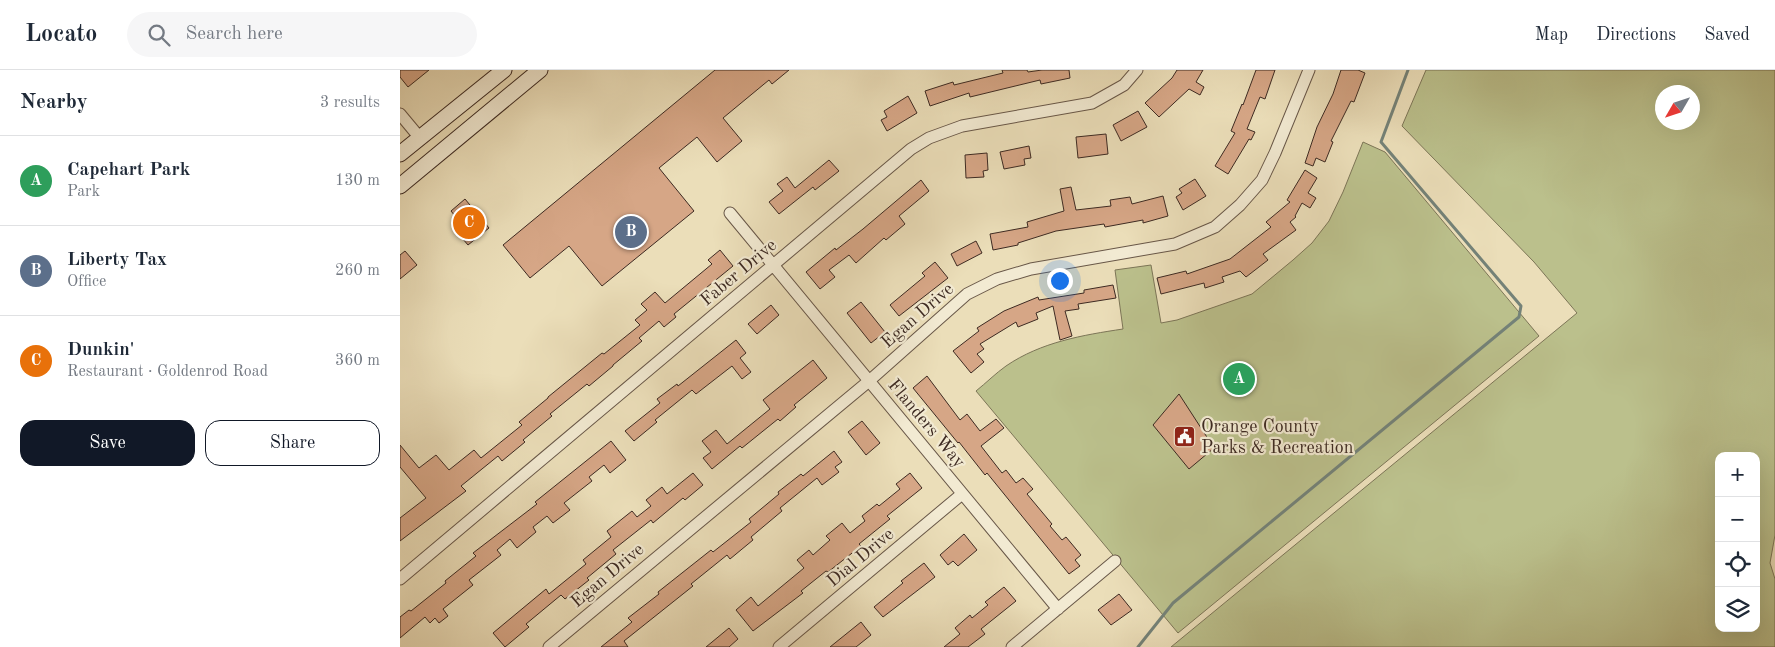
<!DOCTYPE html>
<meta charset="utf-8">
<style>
body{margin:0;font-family:"Old Standard TT",serif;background:#f6f6f7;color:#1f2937}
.controls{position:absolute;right:15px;bottom:15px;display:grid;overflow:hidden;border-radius:10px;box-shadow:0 5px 20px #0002}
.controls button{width:45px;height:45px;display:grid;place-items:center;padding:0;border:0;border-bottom:1px solid #e0e1e3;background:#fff;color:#1f2937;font:25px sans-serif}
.compass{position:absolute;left:1255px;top:15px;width:45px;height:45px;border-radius:50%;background:#fff;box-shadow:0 5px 20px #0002;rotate:231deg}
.you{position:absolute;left:659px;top:210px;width:18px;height:18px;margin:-12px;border:4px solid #fff;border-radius:50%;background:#1a73e8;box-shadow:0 0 0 8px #1a73e833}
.badge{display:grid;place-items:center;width:32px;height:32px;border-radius:50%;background:#111827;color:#fff;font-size:16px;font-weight:700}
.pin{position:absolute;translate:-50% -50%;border:2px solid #fff;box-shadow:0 1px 5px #0006}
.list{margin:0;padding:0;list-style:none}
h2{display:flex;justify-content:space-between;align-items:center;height:65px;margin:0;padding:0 20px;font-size:21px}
h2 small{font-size:16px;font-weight:400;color:#747a83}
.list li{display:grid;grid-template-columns:32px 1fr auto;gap:15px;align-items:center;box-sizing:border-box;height:90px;padding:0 20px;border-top:1px solid #e0e1e3}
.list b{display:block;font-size:19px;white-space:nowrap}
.list p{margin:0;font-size:16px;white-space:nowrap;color:#747a83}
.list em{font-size:16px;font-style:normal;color:#747a83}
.actions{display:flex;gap:10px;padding:15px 20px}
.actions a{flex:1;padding:11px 0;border:1px solid #111827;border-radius:15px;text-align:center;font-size:18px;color:#111827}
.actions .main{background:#111827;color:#fff}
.icon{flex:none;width:28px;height:28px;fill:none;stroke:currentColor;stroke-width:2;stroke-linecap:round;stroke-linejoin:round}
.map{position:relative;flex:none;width:1375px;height:577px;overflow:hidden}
header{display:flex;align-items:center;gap:30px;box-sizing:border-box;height:70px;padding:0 25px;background:#fff;border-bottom:1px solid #e0e1e3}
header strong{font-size:24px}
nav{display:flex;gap:28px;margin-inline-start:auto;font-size:18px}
.search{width:350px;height:45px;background:#f6f6f7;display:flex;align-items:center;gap:12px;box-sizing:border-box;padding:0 18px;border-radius:28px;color:#747a83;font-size:19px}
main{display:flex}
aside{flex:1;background:#fff}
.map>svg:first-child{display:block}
</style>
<header>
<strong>Locato</strong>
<div class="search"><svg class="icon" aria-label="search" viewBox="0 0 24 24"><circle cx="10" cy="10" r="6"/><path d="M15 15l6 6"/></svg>Search here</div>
<nav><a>Map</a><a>Directions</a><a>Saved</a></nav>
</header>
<main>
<aside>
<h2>Nearby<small>3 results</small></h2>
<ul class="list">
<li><span class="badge" style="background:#2e9e5b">A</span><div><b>Capehart Park</b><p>Park</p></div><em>130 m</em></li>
<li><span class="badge" style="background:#5c6f8a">B</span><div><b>Liberty Tax</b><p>Office</p></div><em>260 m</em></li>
<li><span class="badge" style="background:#e8710a">C</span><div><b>Dunkin'</b><p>Restaurant · Goldenrod Road</p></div><em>360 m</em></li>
</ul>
<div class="actions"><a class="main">Save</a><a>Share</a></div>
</aside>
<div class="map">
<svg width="1375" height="577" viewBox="0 0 1375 577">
<rect width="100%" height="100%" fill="#ebdeb9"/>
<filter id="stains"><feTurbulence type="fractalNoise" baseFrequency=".004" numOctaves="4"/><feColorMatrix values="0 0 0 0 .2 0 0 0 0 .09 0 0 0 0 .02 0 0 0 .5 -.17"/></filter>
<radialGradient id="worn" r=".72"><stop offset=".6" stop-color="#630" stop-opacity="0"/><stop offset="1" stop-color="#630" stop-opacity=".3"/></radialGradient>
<path fill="#bbc08c" stroke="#7c7557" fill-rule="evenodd" d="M1026,0H1375V465L1370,493L1375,509V577H771L1177,243L1134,192L1002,56ZM1292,22V52H1262V22ZM1319,386H1356V558H1319Z
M963,72L985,82L1139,266L778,563L576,321C586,313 596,303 606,296C641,272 683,265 723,259L715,200L751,195L761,253L777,250L852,224L893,190L912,173L929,151L943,122Z"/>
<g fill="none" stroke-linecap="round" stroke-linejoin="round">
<path stroke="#748278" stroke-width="3" d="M738,577L773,533L1119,247L1121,236L981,72L1008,0"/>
</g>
<path fill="#d6a686" stroke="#3d2a22" d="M0,0H29L8,17L0,7Z
M315,0H389L372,14L369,10L323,48L342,71L317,92L297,67L259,98L294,141L202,216L169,176L130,208L103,175Z
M602,0H627L628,2L642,0H669L670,8L641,14L640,10L570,27L569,23L530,36L525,21L553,12L554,15L603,3Z
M777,0H803L796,12L804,17L800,25L789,19L759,47L745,33L772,8Z
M856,0H875L865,29L860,27L847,59L855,62L851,70L849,69L828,104L815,96L835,63L831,61L842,34L843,35Z
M941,0H958L965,3L954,32L951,31L931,71L933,72L925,92L916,88L913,96L905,93L917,57L933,24Z
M508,26L517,43L487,61L481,50L487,47L484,41Z
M738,41L747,57L721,71L713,55Z
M706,64L708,84L678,88L676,67Z
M629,76L631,88L624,89L625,95L604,99L600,82Z
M587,83L588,100L583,101L584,107L566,108L565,85Z
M429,90L439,101L415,120L413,117L379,144L369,132L383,121L377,114L387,107L395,118Z
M905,100L917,108L908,123L916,128L910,138L902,133L895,146L896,147L890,152L896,160L863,184L868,190L846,207L840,201L822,207L824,212L805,218L804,213L761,224L757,208L786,201L787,204L830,189L871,157L866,152L890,132L887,130Z
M795,109L806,126L783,140L776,127L782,123L779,119Z
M521,110L529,121L499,146L505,154L486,170L484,168L456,193L449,185L429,200L435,207L420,219L406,202L435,178L436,180L463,159Z
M671,117L676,140L711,136L710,130L730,127L732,134L763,126L768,146L743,153V150L705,157L704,154L656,161L618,173V175L593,180L590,164L628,157L627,152L664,141L660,119Z
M65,129L89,158L68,175L57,162L64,157L51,141Z
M576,171L582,183L557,196L551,184Z
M320,180L333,196L274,244L276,247L264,257L259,251L239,268L242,271L213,295V296L189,316L187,314L150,344L152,346L123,370L125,372L102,391L98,386L61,416L66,421L0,471V448L26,428L0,397V375L19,398L36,385L49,400L74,380L81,388L122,355L119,352L148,328V327L202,283L204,284L240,255L235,250L247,240L241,234L255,222L265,233L312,194L308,190Z
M5,181L17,195L0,209V185Z
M535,192L548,208L499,246L490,235L525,206L522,203Z
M713,215L716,228L678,234L679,239L665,241L672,266L660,270L653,236L636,243L638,249L618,257L616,252L580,274L584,279L577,284L584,292L571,303L553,281L579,261L577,258L604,241L638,227L639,230L684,223V220Z
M461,232L485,262L471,273L447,243Z
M371,235L379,245L357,264L348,254Z
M336,270L346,283L340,288L351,302L342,309L332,296L296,324L292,320L255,350L257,352L234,371L225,361L260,333L257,329L277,314L278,316Z
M413,290L427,308L394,335L396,337L380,351L378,349L342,378L340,376L312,399L303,388L311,382L302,371L316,360L327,374L370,339L363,330Z
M527,306L560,350L567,344L580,361L596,349L604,358L581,376L602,403L606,400L616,413L623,408L633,419L627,424L652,454L650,456L662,470L666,467L681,485L675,490L680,496L669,504L587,403L585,405L559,372L558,373L513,318Z
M779,324L814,378L789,399L753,355Z
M462,351L480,373L466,385L448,362Z
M211,371L226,390L210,403L204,395L189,407L192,411L164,433L170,440L153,453L147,446L133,457L136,462L117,478L110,469L97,480L101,485L69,510L73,515L43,539L48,546L39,553L35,548L30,553L25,547L0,568V547L9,540L11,541L46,513L45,511L76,486L73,483L137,434L135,432Z
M434,381L442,392L435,397L439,402L422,415L417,408L380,438L382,441L351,467L353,470L330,489L327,485L291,514L293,516L224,571L228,577H201L232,552L228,548L259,524L258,522L311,480L313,482L351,452L349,449L379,424L378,422L401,404L403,406Z
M293,403L303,415L285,430L283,428L253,453L251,450L213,480L216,484L187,508L189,510L165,529L161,525L126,554L129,557L105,577L93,563L146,519L149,524L186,494L183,490L211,467L207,461L232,441L237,447L251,436L246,430L262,417L267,424Z
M510,403L522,418L487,446L490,449L459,474L461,476L428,502L426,501L401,521L403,523L353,561L336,540L351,527L358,536L404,498L397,490L409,480L413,485L430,470L426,466L442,453L450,463L465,451L462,446L477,434L479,436L500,419L496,414Z
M564,464L577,480L558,496L553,491L548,495L540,485Z
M524,493L535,507L483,547L474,537L503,513L501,511Z
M604,517L616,531L581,559L585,564L568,577H544L560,564L555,558L570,545L572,548L588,535L585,532Z
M719,524L732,540L711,555L698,540Z
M461,552L471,565L456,577H430Z
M329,558L338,569L329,577H306Z"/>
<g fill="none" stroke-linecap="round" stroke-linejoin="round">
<defs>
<path id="minor" d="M0,44L20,68
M330,143L658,539
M0,509L511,79L529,68L562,56L692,33L724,15L737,0
M149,577L469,311L567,224L597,209L631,199L775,174L815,157L840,135L862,110L875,83L909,0
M379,577L562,424
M612,577L715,491"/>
<path id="secondary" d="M0,84L104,0
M0,116L140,0"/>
</defs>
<use href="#minor" stroke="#685748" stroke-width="13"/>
<use href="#secondary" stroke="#3d2a22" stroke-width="17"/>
<use href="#minor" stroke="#f2ead2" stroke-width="11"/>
<use href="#secondary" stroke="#f2ead2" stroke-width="15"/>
</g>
<defs>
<symbol id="civic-square" viewBox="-11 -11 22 22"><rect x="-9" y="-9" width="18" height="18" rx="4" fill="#8f2418" stroke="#f2ead2"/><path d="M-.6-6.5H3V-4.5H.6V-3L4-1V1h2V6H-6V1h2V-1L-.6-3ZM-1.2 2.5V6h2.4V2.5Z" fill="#fff"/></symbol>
</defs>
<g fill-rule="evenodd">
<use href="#civic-square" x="772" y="354" width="25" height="25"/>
</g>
<g text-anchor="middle" stroke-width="4.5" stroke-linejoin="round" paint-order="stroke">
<g font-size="18" fill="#3d2a22" stroke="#f2ead2">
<text transform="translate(338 202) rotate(-40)" y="6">Faber Drive</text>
<text transform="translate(517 245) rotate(-41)" y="6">Egan Drive</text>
<text transform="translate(527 353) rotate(50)" y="6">Flanders Way</text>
<text transform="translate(460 487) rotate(-40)" y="6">Dial Drive</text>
<text transform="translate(207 505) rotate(-40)" y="6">Egan Drive</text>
</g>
<g font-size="18" fill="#3d2a22" stroke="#f2ead2" text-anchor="start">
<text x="801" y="362">Orange County<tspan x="801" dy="21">Parks &amp; Recreation</tspan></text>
</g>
</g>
<rect width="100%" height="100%" filter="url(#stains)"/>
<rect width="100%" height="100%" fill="url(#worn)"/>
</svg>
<div class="controls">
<button>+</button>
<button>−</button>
<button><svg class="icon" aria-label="locate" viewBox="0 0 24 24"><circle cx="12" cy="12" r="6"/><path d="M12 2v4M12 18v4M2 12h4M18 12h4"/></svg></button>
<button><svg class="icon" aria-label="layers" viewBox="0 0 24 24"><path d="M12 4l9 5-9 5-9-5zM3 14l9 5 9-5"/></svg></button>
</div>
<svg class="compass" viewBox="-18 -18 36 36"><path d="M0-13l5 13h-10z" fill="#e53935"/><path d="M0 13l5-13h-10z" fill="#747a83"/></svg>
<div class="you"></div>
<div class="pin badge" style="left:839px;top:309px;background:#2e9e5b">A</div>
<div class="pin badge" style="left:231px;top:162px;background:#5c6f8a">B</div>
<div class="pin badge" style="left:69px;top:153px;background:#e8710a">C</div>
</div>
</main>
